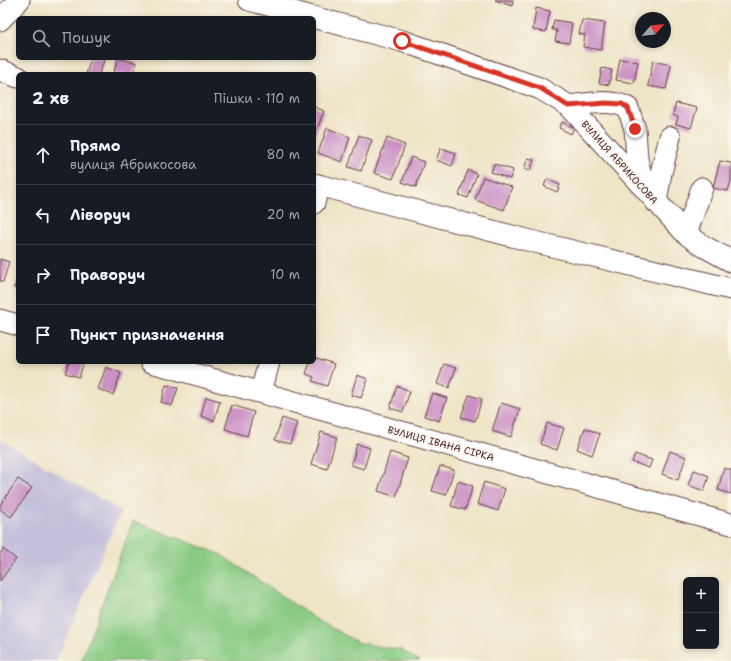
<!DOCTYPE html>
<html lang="uk">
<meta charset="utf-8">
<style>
body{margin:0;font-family:"Shantell Sans",sans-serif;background:#242831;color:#f1f3f6}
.controls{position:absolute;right:12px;bottom:12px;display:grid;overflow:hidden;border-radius:6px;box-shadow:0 2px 6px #0003}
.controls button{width:36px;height:36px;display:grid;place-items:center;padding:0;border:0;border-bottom:1px solid #363941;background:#171b24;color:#f1f3f6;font:20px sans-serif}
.compass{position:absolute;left:635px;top:12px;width:36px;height:36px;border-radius:50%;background:#171b24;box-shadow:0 2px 6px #0003;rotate:62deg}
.stop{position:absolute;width:12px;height:12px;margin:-9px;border:3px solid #d93025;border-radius:50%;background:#fff}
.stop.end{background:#d93025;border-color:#fff;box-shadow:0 1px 4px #0008}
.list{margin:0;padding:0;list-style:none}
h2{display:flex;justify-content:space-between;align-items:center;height:52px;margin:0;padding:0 16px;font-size:17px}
h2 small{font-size:13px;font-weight:400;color:#9ea1a6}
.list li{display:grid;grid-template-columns:26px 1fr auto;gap:12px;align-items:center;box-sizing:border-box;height:60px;padding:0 16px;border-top:1px solid #363941}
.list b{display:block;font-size:15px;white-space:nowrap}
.list p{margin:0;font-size:13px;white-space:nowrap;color:#9ea1a6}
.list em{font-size:13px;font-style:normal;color:#9ea1a6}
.icon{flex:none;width:22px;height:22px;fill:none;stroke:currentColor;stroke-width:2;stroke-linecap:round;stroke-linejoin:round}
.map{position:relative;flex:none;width:731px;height:661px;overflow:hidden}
.search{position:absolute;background:#171b24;box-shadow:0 2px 6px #0003;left:16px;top:16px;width:300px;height:44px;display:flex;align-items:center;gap:10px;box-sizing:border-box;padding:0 14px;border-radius:6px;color:#9ea1a6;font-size:15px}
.panel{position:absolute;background:#171b24;box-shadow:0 2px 6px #0003;left:16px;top:72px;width:300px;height:292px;border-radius:6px}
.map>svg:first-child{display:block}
</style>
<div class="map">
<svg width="731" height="661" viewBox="0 0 731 661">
<rect width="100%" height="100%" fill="#fbf7ec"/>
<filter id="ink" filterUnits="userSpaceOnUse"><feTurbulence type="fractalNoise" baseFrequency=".025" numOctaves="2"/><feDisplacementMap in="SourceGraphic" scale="8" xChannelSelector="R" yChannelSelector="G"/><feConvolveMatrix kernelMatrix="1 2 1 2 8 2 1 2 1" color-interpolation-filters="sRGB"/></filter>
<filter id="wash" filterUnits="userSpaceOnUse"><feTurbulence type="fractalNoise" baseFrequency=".012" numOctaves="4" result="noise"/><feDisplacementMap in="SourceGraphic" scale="16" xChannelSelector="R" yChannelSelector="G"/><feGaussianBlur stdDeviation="0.9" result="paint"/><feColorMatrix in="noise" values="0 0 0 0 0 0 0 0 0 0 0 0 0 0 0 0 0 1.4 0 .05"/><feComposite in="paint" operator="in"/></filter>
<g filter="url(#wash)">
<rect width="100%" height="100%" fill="#eee4c6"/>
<path fill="#c5c0db" d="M0,439L121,511L56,661H0Z"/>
<path fill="#89cb83" stroke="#6a7557" d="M133,521L220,554L317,620L359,643L401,650L420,661H81Z"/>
<g id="blocks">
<path fill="#ca90c5" d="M495,0H513L512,6Z
M536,8L550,11L546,32L533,30Z
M554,20L572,23L569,43L555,41L557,30H552Z
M582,20L605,23L601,50L583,47L585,35L579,34Z
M91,58H105L99,74H86Z
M118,58L137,63L133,74H113Z
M620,59L638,62L634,83L616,80Z
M653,61L671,65L666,89L648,86Z
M602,68L612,70L609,85L599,83Z
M676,103L697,108L691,128L676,124L678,117L673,115Z
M314,107L324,111L314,137Z
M562,122L574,128L571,134L559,128Z
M327,128L350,137L342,162L318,153Z
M359,135L372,140L361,171L348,167Z
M387,138L405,145L393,179L374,173Z
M441,148L456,153L452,166L436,160Z
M411,157L424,162L416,187L402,182Z
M528,158L534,160L530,171L524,169Z
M720,161L731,163V181L728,191L713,188Z
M494,164L513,170L510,179L491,172Z
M468,170L477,174L468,198L459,195Z
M483,177L512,187L504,210L475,200Z
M547,179L560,185L557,192L544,186Z
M0,259L9,262L3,282L0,281Z
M18,279V290L14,288Z
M314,357L334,364L327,386L312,381L314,377L306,374L310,362H314Z
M69,362H84L79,377L65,373Z
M444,364L456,368L449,388L437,384Z
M106,367L121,373L113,395L98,389Z
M357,375L368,379L361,398L351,395Z
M166,385L178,388L172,406L161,402Z
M397,386L410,391L403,412L390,408Z
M432,393L447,398L439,421L424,416Z
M469,395L482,399L475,421L461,417Z
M206,397L220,401L214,421L201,416Z
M501,403L520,409L511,437L492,431Z
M232,405L254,412L247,436L225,429Z
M282,418L297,423L290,444L275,440Z
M547,423L564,428L557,450L540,444Z
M585,428L600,434L592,455L577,449Z
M321,432L337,437L327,469L311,464Z
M357,444L370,448L364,469L351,465Z
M670,451L686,457L678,480L662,474Z
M390,452L408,458L396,497L378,491Z
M635,454L652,460L649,468L632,462Z
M440,466L454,470L446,495L432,491Z
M724,468L731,470V494L718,490Z
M694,470L709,476L704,491L688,485Z
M18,479L32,488L11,517L0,509V505Z
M458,481L473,486L465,510L451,506Z
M484,482L505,489L498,511L477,504Z
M3,549L16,559L0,581V554Z"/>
</g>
</g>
<g filter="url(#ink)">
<use href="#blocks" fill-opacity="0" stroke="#633d42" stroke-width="1"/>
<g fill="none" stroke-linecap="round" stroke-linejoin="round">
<defs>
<path id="minor" d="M249,0L402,41L539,88L569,106L686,234L705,247L731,261
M0,20L19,0
M0,70L18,77
M569,106C587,104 611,98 628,108L635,129L637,159L644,187
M314,184L531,241L731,289
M656,202L661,173L670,137
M314,203L319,185
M686,234L702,188
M0,320L18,325
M151,362L731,524
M261,392L269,362"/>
</defs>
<use href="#minor" stroke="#633d42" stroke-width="23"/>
<use href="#minor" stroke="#fff" stroke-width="21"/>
</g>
</g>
<g fill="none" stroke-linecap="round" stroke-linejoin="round" filter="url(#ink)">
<path stroke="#d93025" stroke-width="5" d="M402,41L540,88L568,106L606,103L622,104L628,108L635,129"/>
</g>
<g text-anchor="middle" stroke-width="4" stroke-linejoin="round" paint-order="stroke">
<g font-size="10" fill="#4a1f2b" stroke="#fbf7ec">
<text transform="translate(620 162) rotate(48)" y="4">ВУЛИЦЯ АБРИКОСОВА</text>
<text transform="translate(441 443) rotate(15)" y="4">ВУЛИЦЯ ІВАНА СІРКА</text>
</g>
</g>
</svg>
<div class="controls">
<button>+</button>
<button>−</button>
</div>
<svg class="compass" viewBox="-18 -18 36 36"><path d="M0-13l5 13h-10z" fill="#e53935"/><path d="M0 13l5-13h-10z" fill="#9ea1a6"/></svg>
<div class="stop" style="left:402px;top:41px"></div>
<div class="stop end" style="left:635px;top:129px"></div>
<div class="search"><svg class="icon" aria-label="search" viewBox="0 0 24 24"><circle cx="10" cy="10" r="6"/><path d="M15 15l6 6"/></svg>Пошук</div>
<section class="panel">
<h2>2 хв<small>Пішки · 110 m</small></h2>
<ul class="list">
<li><svg class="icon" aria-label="ahead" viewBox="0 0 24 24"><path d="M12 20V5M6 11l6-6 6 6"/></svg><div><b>Прямо</b><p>вулиця Абрикосова</p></div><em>80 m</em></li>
<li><svg class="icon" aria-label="left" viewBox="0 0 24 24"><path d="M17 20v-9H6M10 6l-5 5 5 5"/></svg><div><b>Ліворуч</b></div><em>20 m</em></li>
<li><svg class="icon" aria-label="right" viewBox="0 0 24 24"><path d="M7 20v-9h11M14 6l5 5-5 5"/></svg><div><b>Праворуч</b></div><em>10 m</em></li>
<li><svg class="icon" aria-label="arrive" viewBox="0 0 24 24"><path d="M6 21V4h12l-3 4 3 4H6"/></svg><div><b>Пункт призначення</b></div></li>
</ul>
</section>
</div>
